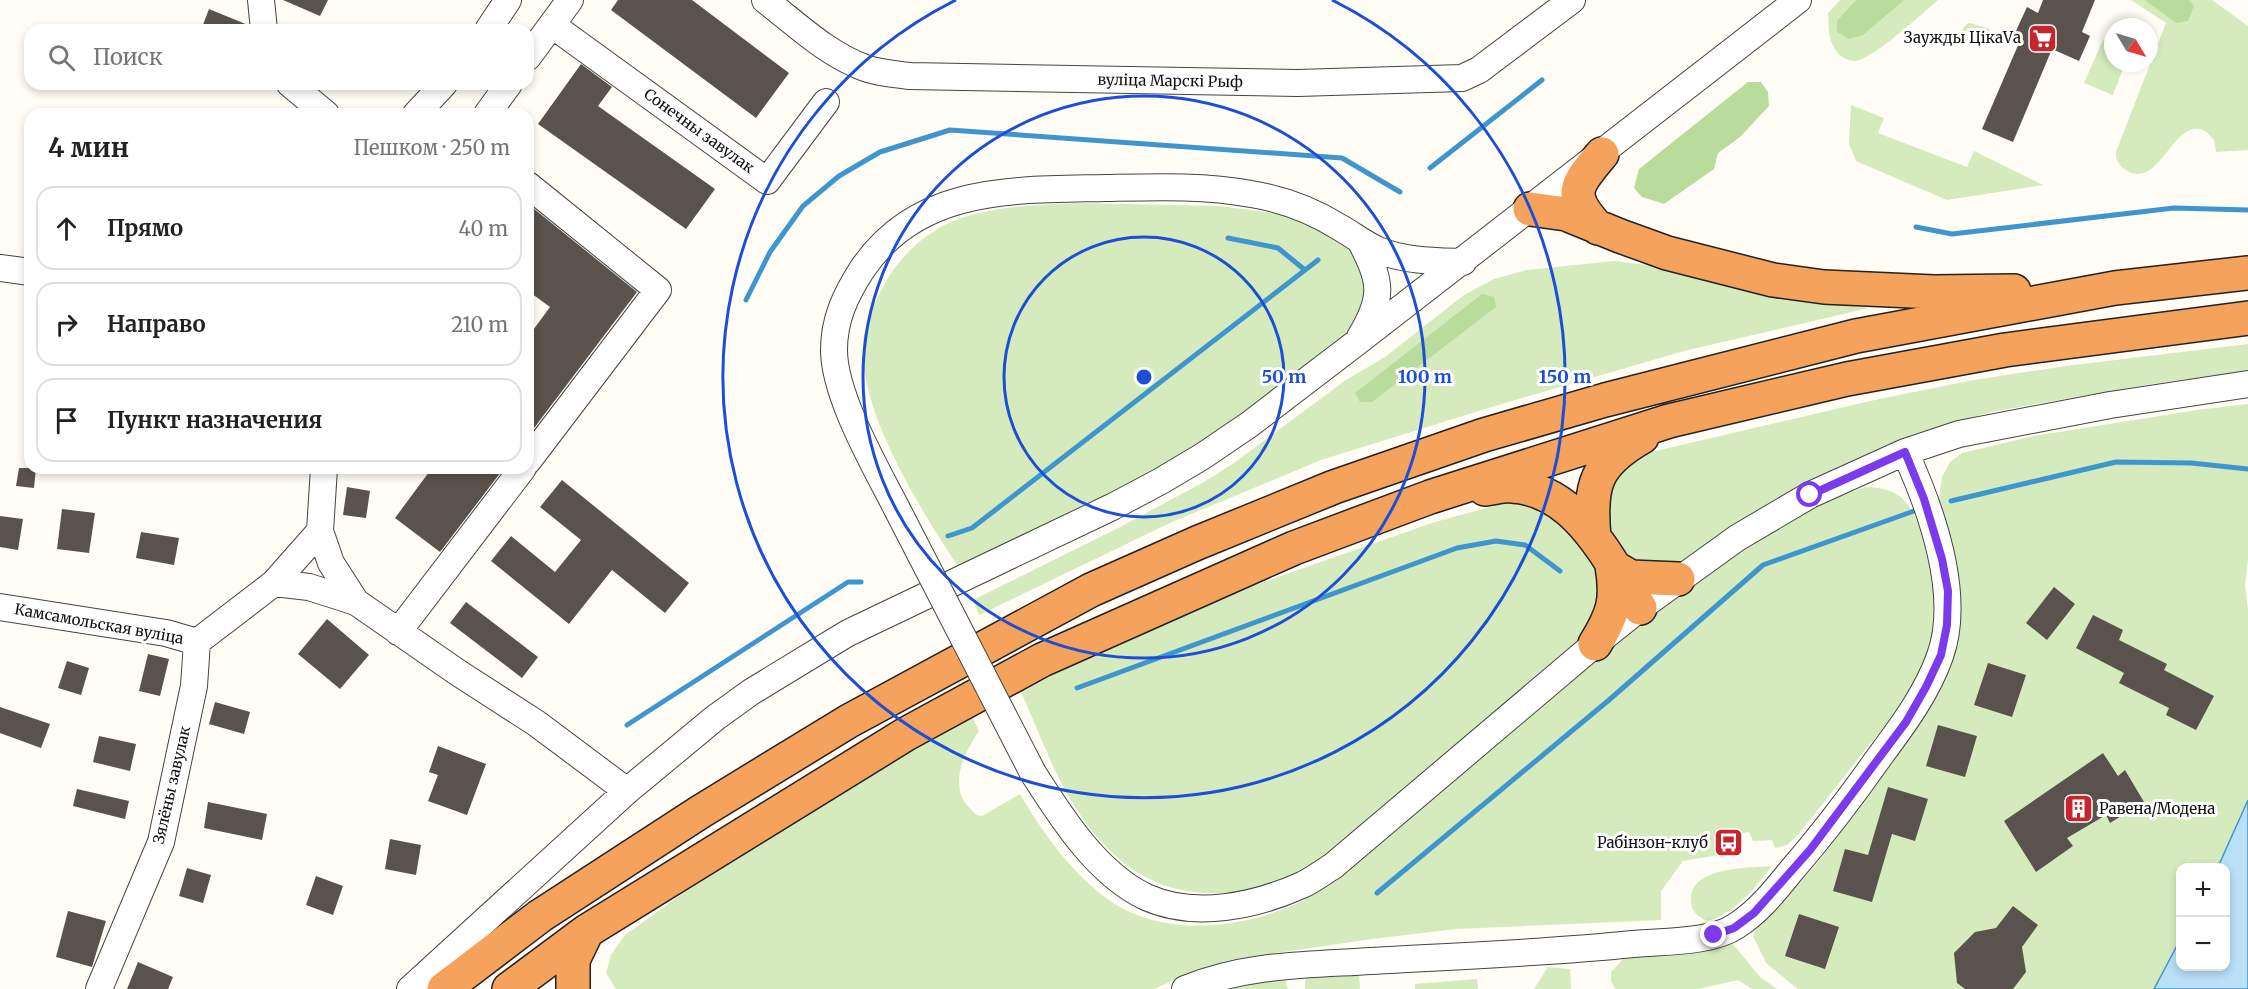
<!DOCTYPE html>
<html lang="ru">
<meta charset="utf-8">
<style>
body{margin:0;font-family:Merriweather,serif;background:#f2f2f2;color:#222}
.controls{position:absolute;right:18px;bottom:18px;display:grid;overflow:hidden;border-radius:12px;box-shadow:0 3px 9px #0003}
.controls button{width:54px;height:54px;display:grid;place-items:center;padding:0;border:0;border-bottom:2px solid #e0e0e0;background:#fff;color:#222;font:30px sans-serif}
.compass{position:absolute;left:2104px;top:18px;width:54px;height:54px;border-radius:50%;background:#fff;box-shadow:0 3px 9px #0003;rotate:128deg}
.stop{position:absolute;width:18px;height:18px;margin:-14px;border:4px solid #7c3aed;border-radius:50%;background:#fff}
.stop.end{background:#7c3aed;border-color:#fff;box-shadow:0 2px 6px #0008}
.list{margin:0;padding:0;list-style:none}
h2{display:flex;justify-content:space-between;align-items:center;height:78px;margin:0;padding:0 24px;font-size:26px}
h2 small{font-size:20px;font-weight:400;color:#767676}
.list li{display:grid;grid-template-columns:39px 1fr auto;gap:18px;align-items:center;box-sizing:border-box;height:84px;margin:0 12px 12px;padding:0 12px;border:2px solid #e0e0e0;border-radius:18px}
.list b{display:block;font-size:22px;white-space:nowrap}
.list em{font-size:20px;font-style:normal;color:#767676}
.icon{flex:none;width:33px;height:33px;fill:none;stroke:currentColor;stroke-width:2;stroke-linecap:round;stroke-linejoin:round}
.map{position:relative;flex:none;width:2248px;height:989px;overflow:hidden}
.search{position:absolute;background:#fff;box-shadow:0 3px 9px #0003;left:24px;top:24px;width:510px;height:66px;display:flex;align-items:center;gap:15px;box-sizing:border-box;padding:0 21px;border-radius:18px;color:#767676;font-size:22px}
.panel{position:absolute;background:#fff;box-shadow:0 3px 9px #0003;left:24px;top:108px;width:510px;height:366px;border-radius:18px}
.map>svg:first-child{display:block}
</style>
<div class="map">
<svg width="2248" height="989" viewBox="0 0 2248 989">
<rect width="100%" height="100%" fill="#fffdf5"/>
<path fill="#d5ebbd" d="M1840,0H1938C1923,13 1872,60 1855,61C1843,61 1835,52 1831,41C1828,33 1829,22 1828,13Z
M2131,0H2212L2248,26V150L2216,152L2214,140C2211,137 2207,132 2203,130C2172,118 2158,196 2123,168C2118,164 2115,158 2116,152L2166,23Z
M1970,23L1990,29L1984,46L1966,40L1962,36C1962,28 1964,25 1970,23Z
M2103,40L2113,44V63H2125L2113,95L2084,83Z
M1851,105L1884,118L1878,133L1967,167L1974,151L2043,185L1947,200L1856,161L1849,144Z
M1075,203L1220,206L1280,214L1331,233L1356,252L1370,277L1363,311L1349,331C1305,365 1261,403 1215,434C1135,489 1045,527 959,568C922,512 853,404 864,335C867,320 875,303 882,289C897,258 926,231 958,219C995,206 1036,205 1075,203Z
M1614,261L1663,267L1777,293L1869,308L1684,351L1498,405L1321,460L1172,522L979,615L973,600L1122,526L1204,482L1234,463L1346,380L1385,357L1464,295L1494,279L1527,270Z
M2248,344V371L2152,384L1991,412L1911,435L1838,470L1675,567L1642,565L1621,551L1610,538L1606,521L1611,485L1622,470L1647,453L1879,399L1974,380L2066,366Z
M2248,404V560L2245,584L2248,611V800L2218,867L2180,868V940L2154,989H1798L1766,963L1753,936L1757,928L1777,909L1819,861L1922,719L1941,687L1954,651L1959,612L1938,505L1942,477L1950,462L1962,453L2034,436L2197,410Z
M1865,487C1901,488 1910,501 1922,534C1938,583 1940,632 1917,680C1905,704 1885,726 1868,746C1845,776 1821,806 1797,836L1787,845L1775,848L1772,840L1753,841L1749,832L1724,836V854L1683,861L1661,891V920L1456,929L1372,939L1230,960L1195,971L1154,989H616L606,973L611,955L625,935L686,891L879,769L971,714L979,731C966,751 952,775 963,800C966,805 972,810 976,815L982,816L1020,794C1043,833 1069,870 1106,898C1159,938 1237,929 1294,905C1320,893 1344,873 1366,856L1641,618L1746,545L1821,503Z
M1533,502L1557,510L1601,567L1594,631L1328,858C1316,864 1304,873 1291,877C1200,911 1130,892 1077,810C1052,772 1037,726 1018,685L1224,596L1435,522L1505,503Z
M1772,866C1754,889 1737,912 1707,921C1698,916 1691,912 1691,901C1689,866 1749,868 1772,866Z
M1727,941L1733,944L1760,977L1777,989H1752L1738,980L1698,989H1615L1611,981V972L1623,959L1632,956Z
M1548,967L1570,969L1571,989H1534Z
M1359,972L1360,989H1305V981L1309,976Z
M1279,975L1285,980L1288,989H1219Z
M1477,979L1478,989H1415V984Z"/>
<path fill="#b9dc9c" d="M1856,0H1904L1863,35L1849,39L1837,32V21Z
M2145,0H2189L2194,6L2188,21L2176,23Z
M1748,82H1761L1768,92L1769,106L1740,137L1718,153L1714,169L1664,204L1642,197L1634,188L1639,169Z
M1482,294L1494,297L1496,307L1372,402H1360L1355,393Z"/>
<path fill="#b9e0f7" stroke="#3f96cf" stroke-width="1.5" d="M2248,800V989H2154L2180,940V966H2226V868L2218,867Z"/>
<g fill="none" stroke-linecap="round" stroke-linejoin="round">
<path stroke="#3f96cf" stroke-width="5" d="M1430,168L1542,80
M1916,227L1952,234L2174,208L2248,210
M1228,238L1278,248L1305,270
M746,300L770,252L803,206L839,176L880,152L950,130L1342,158L1400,192
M1951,501L2116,462L2191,463L2248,469
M948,536L972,528L1318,260
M1077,688L1457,548L1496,541L1525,545L1560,571
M627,725L848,582H861
M1377,893L1609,700L1763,565L1914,511"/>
</g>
<path fill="#5a524d" d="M283,0H328L320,16Z
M618,0H692L789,73L756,118L611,10Z
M2043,0H2095L2082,32L2090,36L2079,61L2052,49L2013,142L1982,129L2022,36L2015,33L2027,7L2038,13Z
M209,9L248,25L249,30H201Z
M581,64L612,87L598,106L715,189L686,229L538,124Z
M528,204L637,292L528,436V337L550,307L528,291Z
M19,468H36L34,488L16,486Z
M432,468H504L440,552L395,518Z
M562,480L689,583L665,613L612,570L569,624L491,561L511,536L555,572L581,540L540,507Z
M347,487L370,491L366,518L343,515Z
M62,509L95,513L89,553L57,549Z
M0,516L23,519L18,550L0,547Z
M141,532L179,538L174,565L136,558Z
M2054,587L2075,604L2047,640L2026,623Z
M466,602L538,657L522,678L450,623Z
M2093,615L2123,630L2119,640L2167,664L2164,670L2214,696L2196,730L2166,715L2169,708L2119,683L2124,673L2076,648Z
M327,619L369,655L340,689L298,654Z
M148,654L169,659L160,696L139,691Z
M67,661L89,668L81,695L58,688Z
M1988,663L2026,675L2012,717L1974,705Z
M215,702L250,712L244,734L209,724Z
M0,707L50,724L41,748L0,733Z
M1938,725L1977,736L1965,777L1926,766Z
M99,736L136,744L130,771L93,762Z
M438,746L486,764L467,815L428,801L438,775L429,772Z
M2103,753L2118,776L2125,770L2144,802L2110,823L2106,815L2067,838L2073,846L2036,872L2004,821Z
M1888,787L1928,799L1915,841L1892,834L1872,902L1833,891L1845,849L1868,855Z
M77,789L129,801L125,819L73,806Z
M208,802L267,814L262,840L204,828Z
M390,839L421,845L416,875L385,869Z
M187,868L211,875L203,903L179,896Z
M316,876L343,886L333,915L306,905Z
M2013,906L2038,925L2022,947L2026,972L2013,989H1965L1957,983L1954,953L1975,932L1996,928Z
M68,911L106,921L92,967L56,957Z
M1799,914L1839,927L1825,969L1785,956Z
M138,962L173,977L168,989H127Z"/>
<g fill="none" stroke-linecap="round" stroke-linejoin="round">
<defs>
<path id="minor" d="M261,0L264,30
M765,0C796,24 827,54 865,68C879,73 895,74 910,76L1298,83L1462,78L1479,70L1572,0
M552,25L767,181L826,102
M488,30L508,0
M528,57L570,0
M290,84L326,114
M416,114L444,84
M487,114L509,84
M528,185L658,290L528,461
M1360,240C1381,281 1385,296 1360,337
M0,268L30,272
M324,468L320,531L331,563L356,602L457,672L536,723L627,791
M897,509C876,468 834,396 834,350C834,320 845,296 861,271C917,185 1015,190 1106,188C1153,187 1204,185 1251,194C1282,199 1312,210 1339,227C1352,234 1364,244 1378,250C1404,261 1435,261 1463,262
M274,583L309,587L356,602
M0,607L166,633L197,642
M398,632L523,468
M197,642L274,583L320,531
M1033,773C1061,817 1097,874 1146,897C1195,919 1255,906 1302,885C1313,880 1323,872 1333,866L1595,644L1640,608L1737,538L1810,495L1905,452L1959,434L2110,405L2248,384
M99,989L161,842L194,686L197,642
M410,989L627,791L715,718L751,692L848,633L1112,507L1161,481L1203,456L1250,424L1356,343L1798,0
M1185,989C1246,964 1306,965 1371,961C1458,956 1546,953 1633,944C1662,941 1711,943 1736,926C1758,912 1775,891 1791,871C1823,834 1852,796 1880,756C1903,725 1927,693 1940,656C1962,595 1931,509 1905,452"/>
<path id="highway" d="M1530,209L1566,214L1620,236L1667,253L1773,280L1824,287L1934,292L2014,291
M1598,228C1567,194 1575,186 1602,154
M1485,489C1494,488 1504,485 1512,486C1578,490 1608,560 1640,608
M1594,537C1589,485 1595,464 1642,437
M1612,566L1631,577L1678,579
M1595,644C1613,615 1618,600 1612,566
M444,989L540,916L700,812L849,721L1091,590L1197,543L1334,487L1484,435L1605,400L1856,336L2115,288L2248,273
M509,989L587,931L906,734L1042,660L1294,548L1430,497L1669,421L1847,379L2005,350L2248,318
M573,989V960L587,931"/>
</defs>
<use href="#minor" stroke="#444" stroke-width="28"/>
<use href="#highway" stroke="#222" stroke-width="36"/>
<use href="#minor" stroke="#fff" stroke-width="26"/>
<use href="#highway" stroke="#f5a25d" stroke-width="33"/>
<defs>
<path id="minor-bridge" d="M897,509L1033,773"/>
</defs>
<use href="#minor-bridge" stroke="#444" stroke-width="28" stroke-linecap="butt"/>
<use href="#minor-bridge" stroke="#fff" stroke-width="26"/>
</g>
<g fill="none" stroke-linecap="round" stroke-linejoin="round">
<path stroke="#7c3aed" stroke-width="8" d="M1714,935L1734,928L1754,913L1810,850L1906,722L1926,687L1941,655L1947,625L1948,591L1942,559L1924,499L1905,452L1810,495"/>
</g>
<g fill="none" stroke="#1d4ed8" stroke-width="3">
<circle cx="1144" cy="377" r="140"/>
<circle cx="1144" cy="377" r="281"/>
<path d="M1332 0A421 421 0 1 1 956 0"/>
</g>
<defs>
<symbol id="supermarket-square" viewBox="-11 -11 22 22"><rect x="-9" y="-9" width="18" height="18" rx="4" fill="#c4262e" stroke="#fff"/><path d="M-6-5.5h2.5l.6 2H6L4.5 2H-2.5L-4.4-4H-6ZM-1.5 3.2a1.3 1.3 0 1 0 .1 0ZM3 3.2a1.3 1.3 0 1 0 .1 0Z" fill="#fff"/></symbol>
<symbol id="building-square" viewBox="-11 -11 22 22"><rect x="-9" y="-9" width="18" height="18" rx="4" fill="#c4262e" stroke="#fff"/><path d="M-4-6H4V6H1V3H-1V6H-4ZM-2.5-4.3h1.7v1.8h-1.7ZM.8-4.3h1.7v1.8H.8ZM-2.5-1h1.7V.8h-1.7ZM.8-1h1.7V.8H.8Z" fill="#fff"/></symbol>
<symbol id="bus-square" viewBox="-11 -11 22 22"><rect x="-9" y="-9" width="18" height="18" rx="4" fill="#c4262e" stroke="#fff"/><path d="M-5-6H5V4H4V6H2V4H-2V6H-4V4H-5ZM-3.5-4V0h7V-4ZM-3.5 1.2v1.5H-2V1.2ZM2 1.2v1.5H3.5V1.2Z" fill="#fff"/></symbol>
</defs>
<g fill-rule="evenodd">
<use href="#supermarket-square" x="2026" y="22" width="33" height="33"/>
<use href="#building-square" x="2062" y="792" width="33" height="33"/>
<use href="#bus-square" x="1712" y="826" width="33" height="33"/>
</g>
<g text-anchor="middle" stroke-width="6" stroke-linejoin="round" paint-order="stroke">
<g font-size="15" fill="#111" stroke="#fff" text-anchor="end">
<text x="2021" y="43">Заужды ЦікаVа</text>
<text x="2099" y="814" text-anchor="start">Равена/Модена</text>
<text x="1708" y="848">Рабінзон-клуб</text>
</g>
<g font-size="15" fill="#111" stroke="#fff">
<text transform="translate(1170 81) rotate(1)" y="5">вуліца Марскі Рыф</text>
<text transform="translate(699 131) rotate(36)" y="5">Сонечны завулак</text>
<text transform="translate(99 624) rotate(10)" y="5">Камсамольская вуліца</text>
<text transform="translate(172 785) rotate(-77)" y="5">Зялёны завулак</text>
</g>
</g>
<circle cx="1144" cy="377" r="9" fill="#1d4ed8" stroke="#fff" stroke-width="3"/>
<g font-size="18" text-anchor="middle" font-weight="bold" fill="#1d4ed8" stroke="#fff" stroke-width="6" stroke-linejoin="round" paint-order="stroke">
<text x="1284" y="383">50 m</text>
<text x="1425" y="383">100 m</text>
<text x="1565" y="383">150 m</text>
</g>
</svg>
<div class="controls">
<button>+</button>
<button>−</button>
</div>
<svg class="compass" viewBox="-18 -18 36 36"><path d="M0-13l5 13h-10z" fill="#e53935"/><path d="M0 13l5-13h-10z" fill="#767676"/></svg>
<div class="stop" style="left:1810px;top:495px"></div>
<div class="stop end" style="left:1714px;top:935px"></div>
<div class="search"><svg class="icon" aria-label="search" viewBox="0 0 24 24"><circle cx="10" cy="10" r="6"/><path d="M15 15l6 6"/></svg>Поиск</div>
<section class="panel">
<h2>4 мин<small>Пешком · 250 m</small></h2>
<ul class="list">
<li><svg class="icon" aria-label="ahead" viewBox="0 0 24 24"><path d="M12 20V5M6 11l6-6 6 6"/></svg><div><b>Прямо</b></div><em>40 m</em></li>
<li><svg class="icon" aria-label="right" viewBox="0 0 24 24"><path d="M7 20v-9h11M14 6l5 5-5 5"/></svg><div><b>Направо</b></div><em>210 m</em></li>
<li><svg class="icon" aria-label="arrive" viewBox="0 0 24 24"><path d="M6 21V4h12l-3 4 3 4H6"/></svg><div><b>Пункт назначения</b></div></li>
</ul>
</section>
</div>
